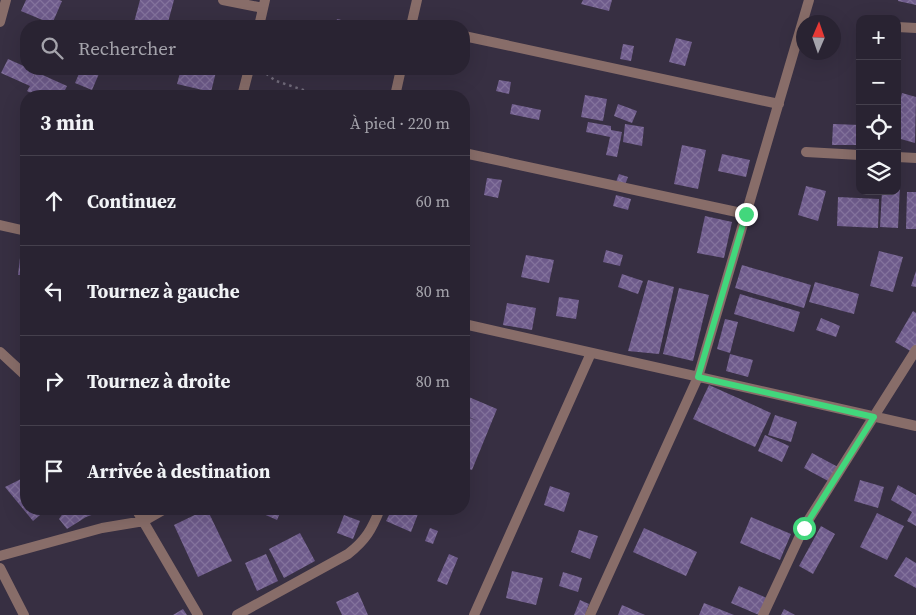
<!DOCTYPE html>
<html lang="fr">
<meta charset="utf-8">
<style>
body{margin:0;font-family:"Source Serif 4",serif;background:#312b3a;color:#f1f3f6}
.controls{position:absolute;right:15px;top:15px;display:grid;overflow:hidden;border-radius:10px;box-shadow:0 5px 20px #0002}
.controls button{width:45px;height:45px;display:grid;place-items:center;padding:0;border:0;border-bottom:1px solid #45404d;background:#292332;color:#f1f3f6;font:25px sans-serif}
.compass{position:absolute;left:796px;top:15px;width:45px;height:45px;border-radius:50%;background:#292332;box-shadow:0 5px 20px #0002;rotate:2deg}
.stop{position:absolute;width:15px;height:15px;margin:-11px;border:4px solid #42d77c;border-radius:50%;background:#fff}
.stop.end{background:#42d77c;border-color:#fff;box-shadow:0 1px 5px #0008}
.list{margin:0;padding:0;list-style:none}
h2{display:flex;justify-content:space-between;align-items:center;height:65px;margin:0;padding:0 20px;font-size:21px}
h2 small{font-size:16px;font-weight:400;color:#a5a4ac}
.list li{display:grid;grid-template-columns:32px 1fr auto;gap:15px;align-items:center;box-sizing:border-box;height:90px;padding:0 20px;border-top:1px solid #45404d}
.list b{display:block;font-size:19px;white-space:nowrap}
.list em{font-size:16px;font-style:normal;color:#a5a4ac}
.icon{flex:none;width:28px;height:28px;fill:none;stroke:currentColor;stroke-width:2;stroke-linecap:round;stroke-linejoin:round}
.map{position:relative;flex:none;width:916px;height:615px;overflow:hidden}
.search{position:absolute;background:#292332;box-shadow:0 5px 20px #0002;left:20px;top:20px;width:450px;height:55px;display:flex;align-items:center;gap:12px;box-sizing:border-box;padding:0 18px;border-radius:20px;color:#a5a4ac;font-size:19px}
.panel{position:absolute;background:#292332;box-shadow:0 5px 20px #0002;left:20px;top:90px;width:450px;height:425px;border-radius:20px}
.map>svg:first-child{display:block}
</style>
<div class="map">
<svg width="916" height="615" viewBox="0 0 916 615">
<defs>
<pattern id="building-cross-hatch" width="8" height="8" patternUnits="userSpaceOnUse" patternTransform="scale(1.25)"><rect width="8" height="8" fill="#6e5b8b"/><path d="M0 0l8 8M0 8l8-8" fill="none" stroke="#83729c"/></pattern>
</defs>
<rect width="100%" height="100%" fill="#372f42"/>
<path fill="url(#building-cross-hatch)" d="M26,0H59L62,1L52,24L21,11Z
M140,0H174L167,26H133Z
M583,0H612L609,11L581,4Z
M898,0H916V5L898,1Z
M337,19L366,26H335Z
M676,38L692,42L685,66L669,62Z
M623,44L634,46L631,61L620,59Z
M8,59L26,67V69L36,71L32,82L36,72L67,86L62,96H38L27,91L30,86L1,73Z
M81,69H101L92,90L75,83Z
M181,69H201L216,72L211,92L177,84Z
M499,80L511,82L509,94L496,91Z
M902,93L916,97L915,143L897,138V112Z
M585,95L607,99L603,121L581,117Z
M512,104L541,110L539,120L510,114Z
M618,104L637,111L632,123L614,116Z
M588,122L611,126V130L622,132L617,157L606,155L610,137L586,132Z
M625,124L644,127L642,146L623,142Z
M833,124L860,125V145H832Z
M682,145L706,150L698,189L674,184Z
M722,154L750,160L746,177L718,171Z
M897,164H901L898,228L880,227L882,191H897Z
M619,174L628,177L625,185L616,182Z
M487,178L502,180L498,198L484,195Z
M806,186L826,191L818,221L798,215Z
M907,192H916V229H906Z
M616,195L631,199L628,210L613,206Z
M838,197L879,199L878,228L837,226Z
M705,216L732,222L724,258L697,253Z
M22,241L26,242V275H18Z
M606,250L623,255L620,266L603,262Z
M879,251L903,257L893,292L870,286Z
M526,255L554,260L549,283L521,277Z
M742,265L811,285L804,308L735,288Z
M916,271V287L911,286Z
M622,274L643,281L638,294L618,287Z
M648,280L674,287L659,354L628,351Z
M815,282L859,294L854,314L809,302Z
M679,288L709,295L693,361L663,354Z
M740,294L800,312L794,332L734,314Z
M559,297L579,300L576,319L556,316Z
M507,303L536,308L532,330L503,325Z
M913,311L916,313V346L912,352L895,342Z
M821,318L840,326L836,337L816,330Z
M725,319L738,322L730,353L717,349Z
M730,354L753,360L748,377L726,371Z
M709,385L771,413L755,447L693,419Z
M464,395L497,409L472,470L464,467V416L478,421L464,415Z
M775,415L797,422L791,442L768,435Z
M765,435L789,446L782,462L758,451Z
M812,453L838,467L830,482L804,468Z
M21,479L26,485V509H45L46,510L33,521L5,487Z
M860,480L884,487L878,508L854,501Z
M898,485L916,495V526L907,521L912,512L891,500Z
M550,486L570,493L564,512L544,505Z
M66,509H108L86,517L67,529L59,519Z
M207,509L232,561L198,577L174,525Z
M261,509H282L277,520L259,512Z
M392,509H406L418,514L411,532L386,521Z
M877,513L904,526L887,560L860,547Z
M344,515L360,521L353,539L337,533Z
M751,517L791,534L780,560L740,543Z
M821,526L835,534L813,574L799,566Z
M430,528L438,531L433,544L425,541Z
M644,528L697,552L686,576L633,552Z
M579,530L598,536L590,559L571,552Z
M300,533L315,561L284,578L269,549Z
M266,554L278,581L257,591L245,563Z
M449,554L458,558L447,585L437,581Z
M906,557L916,563V588L894,576Z
M512,571L543,578L536,605L506,598Z
M563,572L582,578L578,592L559,586Z
M739,586L769,599L759,615L731,603Z
M358,592L368,615H342L336,602Z
M580,600L589,604L585,615H574Z
M704,603L734,615H699Z
M622,605L645,615H618Z
M183,609L187,615H173Z
M784,609L795,615H781Z"/>
<g fill="none" stroke-linecap="round" stroke-linejoin="round">
<path stroke="#736d7d" stroke-width="2.5" stroke-dasharray="2.5 4" stroke-linecap="butt" d="M261,70L276,81L322,96"/>
<path stroke="#886d69" stroke-width="10" d="M223,0L263,8
M0,22L6,0
M259,26L265,0
M411,26L417,0
M897,27L916,28
M464,36L779,104
M242,96L249,69
M395,96L401,69
M806,152L860,155
M464,153L746,214
M897,157L916,158
M0,225L26,231
M464,324L916,426
M0,352L26,376
M136,509L198,615
M0,556L102,528L144,521L165,509
M0,568L24,615
M237,615L348,554C366,540 372,529 380,509
M474,615L591,353
M590,615L698,377L809,0
M763,615L804,527L916,350"/>
</g>
<g fill="none" stroke-linecap="round" stroke-linejoin="round">
<path stroke="#42d77c" stroke-width="6" d="M746,214L698,377L874,417L804,528"/>
</g>
</svg>
<div class="controls">
<button>+</button>
<button>−</button>
<button><svg class="icon" aria-label="locate" viewBox="0 0 24 24"><circle cx="12" cy="12" r="6"/><path d="M12 2v4M12 18v4M2 12h4M18 12h4"/></svg></button>
<button><svg class="icon" aria-label="layers" viewBox="0 0 24 24"><path d="M12 4l9 5-9 5-9-5zM3 14l9 5 9-5"/></svg></button>
</div>
<svg class="compass" viewBox="-18 -18 36 36"><path d="M0-13l5 13h-10z" fill="#e53935"/><path d="M0 13l5-13h-10z" fill="#a5a4ac"/></svg>
<div class="stop" style="left:804px;top:528px"></div>
<div class="stop end" style="left:746px;top:214px"></div>
<div class="search"><svg class="icon" aria-label="search" viewBox="0 0 24 24"><circle cx="10" cy="10" r="6"/><path d="M15 15l6 6"/></svg>Rechercher</div>
<section class="panel">
<h2>3 min<small>À pied · 220 m</small></h2>
<ul class="list">
<li><svg class="icon" aria-label="ahead" viewBox="0 0 24 24"><path d="M12 20V5M6 11l6-6 6 6"/></svg><div><b>Continuez</b></div><em>60 m</em></li>
<li><svg class="icon" aria-label="left" viewBox="0 0 24 24"><path d="M17 20v-9H6M10 6l-5 5 5 5"/></svg><div><b>Tournez à gauche</b></div><em>80 m</em></li>
<li><svg class="icon" aria-label="right" viewBox="0 0 24 24"><path d="M7 20v-9h11M14 6l5 5-5 5"/></svg><div><b>Tournez à droite</b></div><em>80 m</em></li>
<li><svg class="icon" aria-label="arrive" viewBox="0 0 24 24"><path d="M6 21V4h12l-3 4 3 4H6"/></svg><div><b>Arrivée à destination</b></div></li>
</ul>
</section>
</div>
